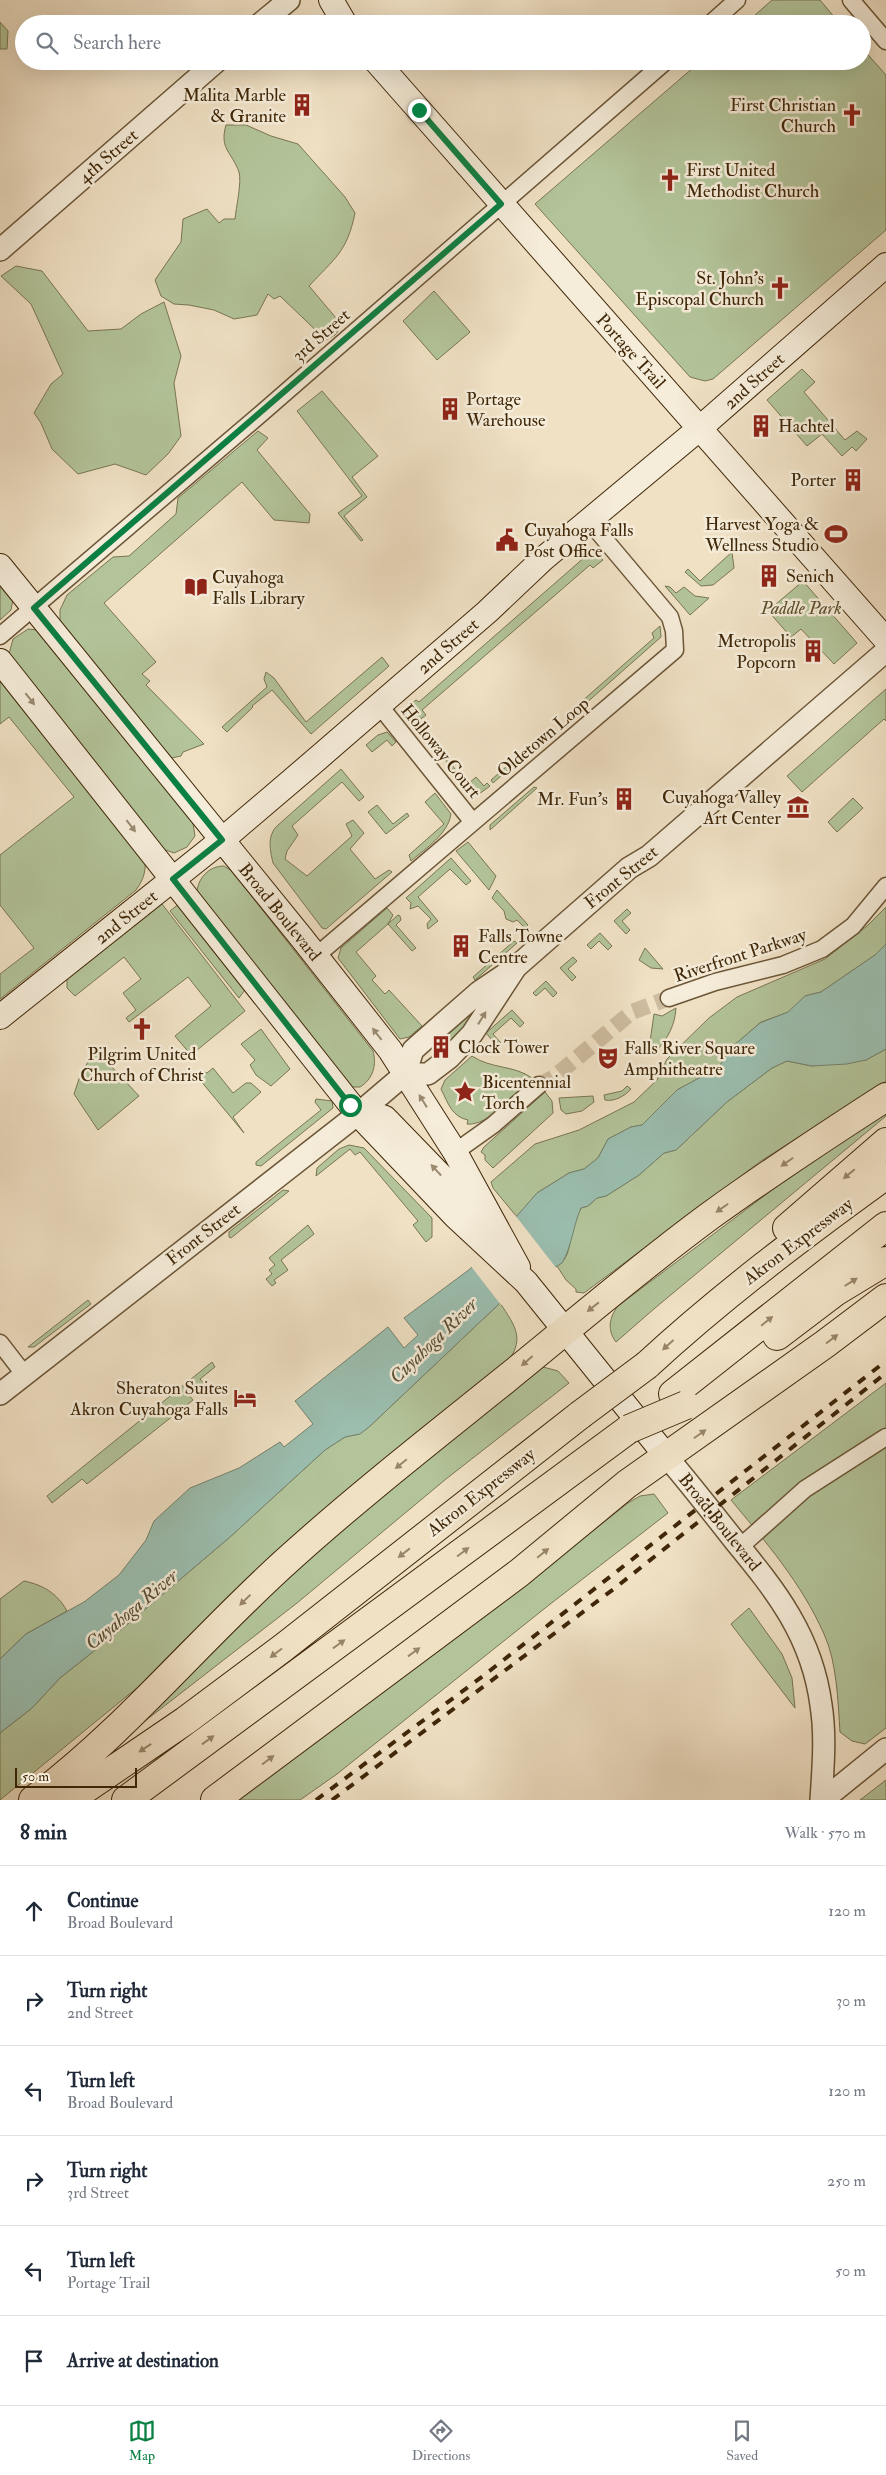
<!DOCTYPE html>
<meta charset="utf-8">
<style>
body{margin:0;font-family:"IM FELL Double Pica",serif;background:#f2f2f3;color:#1f2937}
.scale{position:absolute;left:15px;bottom:12px;width:122px;box-sizing:border-box;padding-left:5px;border:2px solid #3f2708;border-top:0;font-size:14px;line-height:18px;white-space:nowrap;color:#3f2708;-webkit-text-stroke:4px #f5ecd9;paint-order:stroke}
.stop{position:absolute;width:15px;height:15px;margin:-11px;border:4px solid #0b8043;border-radius:50%;background:#fff}
.stop.end{background:#0b8043;border-color:#fff;box-shadow:0 1px 5px #0008}
.list{margin:0;padding:0;list-style:none}
h2{display:flex;justify-content:space-between;align-items:center;height:65px;margin:0;padding:0 20px;font-size:21px}
h2 small{font-size:16px;font-weight:400;color:#747a83}
.list li{display:grid;grid-template-columns:32px 1fr auto;gap:15px;align-items:center;box-sizing:border-box;height:90px;padding:0 20px;border-top:1px solid #e0e1e3}
.list b{display:block;font-size:19px;white-space:nowrap}
.list p{margin:0;font-size:16px;white-space:nowrap;color:#747a83}
.list em{font-size:16px;font-style:normal;color:#747a83}
.icon{flex:none;width:28px;height:28px;fill:none;stroke:currentColor;stroke-width:2;stroke-linecap:round;stroke-linejoin:round}
.map{position:relative;flex:none;width:886px;height:1800px;overflow:hidden}
.search{position:absolute;background:#fff;box-shadow:0 5px 20px #0002;left:15px;right:15px;top:15px;height:55px;display:flex;align-items:center;gap:12px;box-sizing:border-box;padding:0 18px;border-radius:28px;color:#747a83;font-size:19px}
.sheet{height:605px;background:#fff}
nav{display:flex;justify-content:space-around;align-items:center;box-sizing:border-box;height:70px;border-top:1px solid #e0e1e3;background:#fff;font-size:14px;color:#747a83}
nav a{display:grid;justify-items:center;gap:2px}
nav .on{color:#0b8043}
.map>svg:first-child{display:block}
</style>
<div class="map">
<svg width="886" height="1800" viewBox="0 0 886 1800">
<rect width="100%" height="100%" fill="#f0e1c5"/>
<filter id="stains"><feTurbulence type="fractalNoise" baseFrequency=".004" numOctaves="4"/><feColorMatrix values="0 0 0 0 .2 0 0 0 0 .09 0 0 0 0 .02 0 0 0 .5 -.17"/></filter>
<radialGradient id="worn" r=".72"><stop offset=".6" stop-color="#630" stop-opacity="0"/><stop offset="1" stop-color="#630" stop-opacity=".3"/></radialGradient>
<path fill="#b3c49a" stroke="#797651" d="M772,0H820L840,24H745Z
M0,22L8,31L7,49H0Z
M862,48L886,75V230L713,379L705,381L690,377L535,204L701,61H862Z
M226,125H246L271,136L298,144L345,197L355,213C347,252 335,258 309,286L342,325L335,335L326,340L280,296L274,299L268,294L257,315L234,319L214,310L189,305L174,304L161,296L155,280L181,242L183,219L207,209L219,223L224,219H235C236,208 242,181 239,172C232,152 219,149 226,125Z
M16,266L42,271L88,331L121,329L141,314L164,302L181,356L174,383L181,436L168,454L146,475L115,464L78,474L52,449L41,423L34,413L51,384L63,374L31,304L1,276Z
M434,291L470,332L437,360L403,321Z
M802,369L815,382L804,392L845,440L857,431L867,439L856,451L852,447L842,456L822,434L807,446L767,400Z
M322,391L378,456L352,477L367,497L344,516L363,540L361,541L338,513L362,496L297,411Z
M258,431L268,438L257,450L310,514L309,523L274,520L242,482L104,603L156,662L142,674L150,681L146,685L204,744L183,752L181,756L167,759L60,622V610L67,595L113,557L129,556L176,514L178,498Z
M732,552L734,568L713,585L701,586L685,572L688,569L700,581Z
M596,554L603,560L593,568L590,565L422,710L426,715L413,725C406,716 407,707 416,700L419,702L586,556Z
M0,579L13,599L11,610L0,620Z
M803,581L857,643L834,664L801,629L791,637L768,611Z
M665,586L670,587L676,593L684,587L695,596L709,598L690,615Z
M660,626L661,637L584,705L581,702L654,638L652,633Z
M28,629L38,630L193,823L195,836L187,847L174,853L160,848L9,654L13,639Z
M382,657L389,666L311,734L272,690L252,706L253,707L227,732L222,727L267,687L264,679L266,672L274,678L306,722Z
M0,676L145,858C146,871 144,879 136,890L0,999V974L34,948L0,905V855L74,797L9,717L0,724Z
M886,689V721L884,719L802,792L787,776Z
M421,729L468,784L476,777L484,786L487,783L490,786L479,794L471,793Z
M387,732L396,742L392,746L387,740L372,752L366,745L378,735Z
M523,752L525,755L493,783L491,780Z
M341,769L364,797L359,801L342,782L292,826L298,835L287,851L285,859L307,876L352,836L346,824L353,820L364,833L350,849L375,879L389,870L392,872L326,929L322,928L273,863C270,850 267,836 277,826Z
M534,787L537,788L490,830V825Z
M435,793L451,814C448,834 426,848 411,861L409,855L444,824L425,802Z
M853,798L863,808L837,832L828,822Z
M377,805L393,824L407,813L409,816L386,834L368,812Z
M468,842L496,876L489,890L456,851Z
M451,858L471,881L466,885L450,869L418,897L438,921L428,929L427,924L431,919L418,906L410,909L411,903L406,898Z
M224,866L232,871L373,1051C377,1065 373,1079 360,1087H352L197,892C198,878 209,866 224,866Z
M497,890L528,925L525,928L517,920L513,922L506,919L504,911L492,898Z
M180,903L247,987L239,998L170,911Z
M162,904L245,1011L191,1055L175,1036L211,1006L188,977L129,1022L126,1018L136,1010L123,993L141,979L124,957L75,996L67,988V979Z
M886,907V944L875,955L821,992L805,996L789,1012L761,1022L732,1047L719,1067L677,1090L642,1125L631,1127L608,1139L598,1158L584,1169L569,1173L537,1193L517,1217L493,1188L491,1182L535,1144L579,1130L634,1102L657,1080L667,1059L709,1018L737,997L825,959L867,926Z
M387,908L393,915L388,924L398,915L400,916L401,920L396,925L416,948L412,951L388,924L356,952L376,976L372,980L385,994L389,990L422,1026L409,1037L400,1039L338,958L341,948Z
M627,909L631,913L622,921L630,930L626,934L614,921Z
M600,933L612,946L608,950L599,941L591,949L587,945Z
M514,941L517,943L475,980L473,977Z
M645,948L663,969L651,968L639,960Z
M573,957L577,961L568,969L576,977L572,981L560,968Z
M546,981L557,993L553,997L545,988L536,996L533,993Z
M482,996L476,1019L449,1043L442,1036Z
M676,1008C675,1025 668,1038 657,1050L649,1049L654,1014L662,1016Z
M512,1010L524,1023L520,1027L511,1018L493,1034L501,1043L497,1046L486,1033Z
M261,1029L290,1069L271,1086L256,1075L250,1065L255,1060L241,1044Z
M886,1049V1081L761,1161L584,1293L576,1292V1289L566,1280L557,1266C571,1258 569,1241 573,1227C575,1221 578,1214 581,1208L588,1206L597,1198L606,1196L639,1175L664,1153L676,1150L727,1102L772,1068L787,1061L812,1066L866,1060Z
M96,1050L139,1096L98,1130L74,1094L81,1073Z
M472,1056C491,1069 514,1065 532,1078C518,1092 487,1127 467,1124L468,1120C452,1117 448,1103 441,1089L445,1080Z
M213,1068L233,1093L246,1083H251L261,1092L233,1117L244,1133L195,1074L200,1070L207,1073Z
M627,1086L631,1089C625,1096 614,1102 605,1100L604,1095L622,1091Z
M545,1092L552,1101L553,1113L493,1168L485,1160V1155L481,1152L484,1147Z
M593,1096L594,1102L582,1111L566,1114L561,1110L559,1098Z
M316,1099L332,1101L333,1108L261,1166L256,1165V1162L321,1110L315,1102Z
M886,1112V1116L655,1308L616,1342C607,1330 609,1318 618,1306L768,1193Z
M349,1145L364,1148L432,1218V1237L426,1242L413,1225L418,1221L360,1152L355,1155L350,1149L316,1176L317,1168L339,1149Z
M283,1190L289,1191L231,1238L229,1237V1232Z
M308,1225L314,1234L281,1260L288,1270L274,1280L276,1283L272,1286L266,1279L272,1274L269,1270L275,1265L269,1258Z
M88,1300L91,1304L34,1347H28Z
M500,1303C516,1327 526,1340 505,1365L332,1503L180,1644L138,1687L0,1800V1733L32,1708L60,1678L123,1628L230,1537L325,1450L345,1437L359,1434L369,1427Z
M212,1362L215,1367L200,1379L204,1383L189,1395L193,1400L87,1484L82,1479L52,1503L47,1496Z
M543,1367L558,1371L569,1383L446,1479L297,1603L118,1742L309,1551Z
M886,1383V1728L865,1744L852,1741L840,1732C838,1702 837,1662 824,1634C802,1584 766,1542 731,1500Z
M654,1494L668,1513L549,1605L337,1774L300,1800H230L524,1585L628,1503L640,1496Z
M24,1581C43,1585 57,1593 67,1611L26,1634L0,1659V1599Z
M749,1608L782,1654L792,1678L795,1708L731,1624Z
M886,1780V1800H860Z"/>
<path fill="#9bbeaf" stroke="#76826c" d="M886,944V1049L866,1060L847,1064L812,1066L787,1061L772,1068L727,1102L676,1150L664,1153L639,1175L606,1196L597,1198L588,1206L581,1208C573,1226 572,1246 562,1263L500,1303L369,1427L360,1434L345,1437L325,1450L230,1537L123,1628L60,1678L32,1708L0,1733V1659L26,1634L84,1602L119,1575L146,1540L154,1521L190,1488L239,1468L280,1442L284,1447L313,1424L295,1401L388,1327L404,1348L418,1335L404,1318L470,1269L537,1193L569,1173L584,1169L598,1158L608,1139L631,1127L642,1125L677,1090L719,1067L732,1047L760,1023L788,1012L805,996L821,992L875,955Z"/>
<path fill="#f0e1c5" d="M515,1215L557,1269L501,1305L470,1265Z"/>
<g fill="none" stroke-linecap="round" stroke-linejoin="round">
<path stroke="#cdbc9f" stroke-width="16" stroke-dasharray="16 8" stroke-linecap="butt" d="M539,1085L553,1078L632,1012L669,998"/>
<defs>
<path id="minor" d="M851,0L886,41
M710,24L737,0
M0,636L263,412L666,61
M379,705L472,821
M316,956L675,650L674,631L670,617L590,522
M669,998L715,982L783,965L822,949L853,926L886,886
M455,1152L493,1125L539,1085
M0,1343L24,1374
M740,1547L805,1489L886,1437"/>
<path id="tertiary" d="M260,24L289,0
M0,250L217,61
M405,1074L413,1050L439,1027L479,992L516,967L629,868L649,856L886,651
M0,1394L358,1114L405,1074H428L449,1058L472,1034L516,967
M667,1457C690,1484 712,1512 734,1540C776,1591 812,1636 821,1705C826,1736 823,1769 821,1800
M823,1800L886,1749"/>
<path id="secondary" d="M331,0L345,24
M376,61L886,640
M0,566L301,937L390,1050L455,1152L518,1267
M0,661L358,1114L456,1217L526,1282L667,1457
M0,1017L222,840L317,759L487,612L543,559L700,428L886,265
M358,1114L366,1111L385,1118L482,1218"/>
<path id="motorway" d="M787,1228L886,1142
M777,1336L835,1292L886,1261
M647,1365C722,1296 803,1235 886,1175
M673,1394L886,1226
M33,1800C128,1729 203,1635 292,1556C361,1494 434,1437 506,1379C574,1324 640,1267 711,1215C768,1174 827,1135 886,1097
M69,1800L185,1721L284,1647L580,1415
M126,1800L629,1429
M215,1800L519,1573L627,1484L825,1344L886,1298"/>
</defs>
<use href="#minor" stroke="#6b5637" stroke-width="19"/>
<use href="#tertiary" stroke="#6b5637" stroke-width="24"/>
<use href="#secondary" stroke="#3f2708" stroke-width="26"/>
<use href="#motorway" stroke="#3f2708" stroke-width="30"/>
<use href="#minor" stroke="#f5ecd9" stroke-width="16"/>
<use href="#tertiary" stroke="#f5ecd9" stroke-width="21"/>
<use href="#secondary" stroke="#f5ecd9" stroke-width="24"/>
<use href="#motorway" stroke="#f0e1c5" stroke-width="28"/>
<path stroke="#3f2708" stroke-width="4" stroke-dasharray="9 9" stroke-linecap="butt" d="M316,1800L483,1676L886,1361
M332,1800L615,1588L886,1373"/>
<defs>
<path id="motorway-bridge" d="M580,1415L647,1365
M629,1429L686,1405"/>
</defs>
<use href="#motorway-bridge" stroke="#3f2708" stroke-width="30" stroke-linecap="butt"/>
<use href="#motorway-bridge" stroke="#f0e1c5" stroke-width="28"/>
</g>
<defs><path id="oneway-solid" d="M-6-.8H1V-3.2L6.5 0L1 3.2V.8H-6Z" transform="scale(1.25)"/></defs>
<g fill="#9a8a70">
<use href="#oneway-solid" transform="translate(30 699) rotate(52)"/>
<use href="#oneway-solid" transform="translate(131 826) rotate(52)"/>
<use href="#oneway-solid" transform="translate(482 1018) rotate(-58)"/>
<use href="#oneway-solid" transform="translate(377 1034) rotate(-128)"/>
<use href="#oneway-solid" transform="translate(423 1101) rotate(-122)"/>
<use href="#oneway-solid" transform="translate(436 1170) rotate(-133)"/>
</g>
<g fill="#988466">
<use href="#oneway-solid" transform="translate(787 1162) rotate(145)"/>
<use href="#oneway-solid" transform="translate(849 1174) rotate(140)"/>
<use href="#oneway-solid" transform="translate(722 1208) rotate(145)"/>
<use href="#oneway-solid" transform="translate(851 1282) rotate(-32)"/>
<use href="#oneway-solid" transform="translate(593 1307) rotate(142)"/>
<use href="#oneway-solid" transform="translate(767 1321) rotate(-39)"/>
<use href="#oneway-solid" transform="translate(832 1339) rotate(-37)"/>
<use href="#oneway-solid" transform="translate(668 1345) rotate(138)"/>
<use href="#oneway-solid" transform="translate(527 1361) rotate(139)"/>
<use href="#oneway-solid" transform="translate(700 1434) rotate(-35)"/>
<use href="#oneway-solid" transform="translate(401 1464) rotate(141)"/>
<use href="#oneway-solid" transform="translate(463 1552) rotate(-37)"/>
<use href="#oneway-solid" transform="translate(404 1553) rotate(142)"/>
<use href="#oneway-solid" transform="translate(543 1553) rotate(-39)"/>
<use href="#oneway-solid" transform="translate(245 1600) rotate(136)"/>
<use href="#oneway-solid" transform="translate(339 1644) rotate(-36)"/>
<use href="#oneway-solid" transform="translate(414 1652) rotate(-36)"/>
<use href="#oneway-solid" transform="translate(276 1653) rotate(143)"/>
<use href="#oneway-solid" transform="translate(208 1740) rotate(-36)"/>
<use href="#oneway-solid" transform="translate(145 1748) rotate(146)"/>
<use href="#oneway-solid" transform="translate(268 1760) rotate(-37)"/>
</g>
<g fill="none" stroke-linecap="round" stroke-linejoin="round">
<path stroke="#0b8043" stroke-width="6" d="M350,1105L173,879L222,840L34,608L501,204L419,110"/>
</g>
<defs>
<symbol id="building-bare" viewBox="-9 -9 18 18"><path d="M-4-6H4V6H1V3H-1V6H-4ZM-2.5-4.3h1.7v1.8h-1.7ZM.8-4.3h1.7v1.8H.8ZM-2.5-1h1.7V.8h-1.7ZM.8-1h1.7V.8H.8Z" fill="#8f2418" stroke="#f5ecd9" stroke-width="2.5" paint-order="stroke"/></symbol>
<symbol id="church-bare" viewBox="-9 -9 18 18"><path d="M-1.2-6h2.4v3.5h3.3v2.4h-3.3V6h-2.4V-.1h-3.3v-2.4h3.3Z" fill="#8f2418" stroke="#f5ecd9" stroke-width="2.5" paint-order="stroke"/></symbol>
<symbol id="stadium-bare" viewBox="-9 -9 18 18"><path d="M0-5a6.5 5 0 1 0 0 10a6.5 5 0 1 0 0-10ZM-3.5-1.8h7v3.6h-7Z" fill="#8f2418" stroke="#f5ecd9" stroke-width="2.5" paint-order="stroke"/></symbol>
<symbol id="civic-bare" viewBox="-9 -9 18 18"><path d="M-.6-6.5H3V-4.5H.6V-3L4-1V1h2V6H-6V1h2V-1L-.6-3ZM-1.2 2.5V6h2.4V2.5Z" fill="#8f2418" stroke="#f5ecd9" stroke-width="2.5" paint-order="stroke"/></symbol>
<symbol id="library-bare" viewBox="-9 -9 18 18"><path d="M-6-4Q-3-5.5-.7-3.5V5Q-3 3-6 4ZM6-4Q3-5.5 .7-3.5V5Q3 3 6 4Z" fill="#8f2418" stroke="#f5ecd9" stroke-width="2.5" paint-order="stroke"/></symbol>
<symbol id="museum-bare" viewBox="-9 -9 18 18"><path d="M0-6L6-3V-2H-6V-3ZM-5-1h2V3h-2ZM-1-1h2V3h-2ZM3-1h2V3H3ZM-6 4H6V6H-6Z" fill="#8f2418" stroke="#f5ecd9" stroke-width="2.5" paint-order="stroke"/></symbol>
<symbol id="theatre-bare" viewBox="-9 -9 18 18"><path d="M-5-5.5Q0-4 5-5.5V0Q5 5 0 6Q-5 5-5 0ZM-3.3-2.5H-1v1.5H-3.3ZM1-2.5H3.3v1.5H1ZM-2.8 1Q0 5.5 2.8 1Z" fill="#8f2418" stroke="#f5ecd9" stroke-width="2.5" paint-order="stroke"/></symbol>
<symbol id="sight-bare" viewBox="-9 -9 18 18"><path d="M0-6L1.8-2.2L6-1.7L2.9 1.2L3.7 5.4L0 3.3L-3.7 5.4L-2.9 1.2L-6-1.7L-1.8-2.2Z" fill="#8f2418" stroke="#f5ecd9" stroke-width="2.5" paint-order="stroke"/></symbol>
<symbol id="hotel-bare" viewBox="-9 -9 18 18"><path d="M-6-4.5h1.5V1H6V5H4.5V3h-9V5H-6ZM-4 0a1.8 1.8 0 1 1 3.6 0ZM.5 0V-2.5h3Q6-2.5 6 0Z" fill="#8f2418" stroke="#f5ecd9" stroke-width="2.5" paint-order="stroke"/></symbol>
</defs>
<g fill-rule="evenodd">
<use href="#building-bare" x="286" y="89" width="32" height="32"/>
<use href="#church-bare" x="836" y="99" width="32" height="32"/>
<use href="#church-bare" x="654" y="164" width="32" height="32"/>
<use href="#church-bare" x="764" y="272" width="32" height="32"/>
<use href="#building-bare" x="434" y="393" width="32" height="32"/>
<use href="#building-bare" x="745" y="410" width="32" height="32"/>
<use href="#building-bare" x="837" y="464" width="32" height="32"/>
<use href="#stadium-bare" x="820" y="518" width="32" height="32"/>
<use href="#civic-bare" x="491" y="524" width="32" height="32"/>
<use href="#building-bare" x="753" y="560" width="32" height="32"/>
<use href="#library-bare" x="180" y="571" width="32" height="32"/>
<use href="#building-bare" x="797" y="635" width="32" height="32"/>
<use href="#building-bare" x="608" y="783" width="32" height="32"/>
<use href="#museum-bare" x="782" y="791" width="32" height="32"/>
<use href="#building-bare" x="445" y="930" width="32" height="32"/>
<use href="#church-bare" x="126" y="1013" width="32" height="32"/>
<use href="#building-bare" x="425" y="1031" width="32" height="32"/>
<use href="#theatre-bare" x="592" y="1042" width="32" height="32"/>
<use href="#sight-bare" x="449" y="1076" width="32" height="32"/>
<use href="#hotel-bare" x="229" y="1382" width="32" height="32"/>
</g>
<g text-anchor="middle" stroke-width="5" stroke-linejoin="round" paint-order="stroke">
<g font-size="18" fill="#3f2708" stroke="#f5ecd9" text-anchor="start">
<text x="286" y="101" text-anchor="end">Malita Marble<tspan x="286" dy="21">&amp; Granite</tspan></text>
<text x="836" y="111" text-anchor="end">First Christian<tspan x="836" dy="21">Church</tspan></text>
<text x="686" y="176">First United<tspan x="686" dy="21">Methodist Church</tspan></text>
<text x="764" y="284" text-anchor="end">St. John's<tspan x="764" dy="21">Episcopal Church</tspan></text>
<text x="466" y="405">Portage<tspan x="466" dy="21">Warehouse</tspan></text>
<text x="778" y="432">Hachtel</text>
<text x="836" y="486" text-anchor="end">Porter</text>
<text x="819" y="530" text-anchor="end">Harvest Yoga &amp;<tspan x="819" dy="21">Wellness Studio</tspan></text>
<text x="524" y="536">Cuyahoga Falls<tspan x="524" dy="21">Post Office</tspan></text>
<text x="786" y="582">Senich</text>
<text x="212" y="583">Cuyahoga<tspan x="212" dy="21">Falls Library</tspan></text>
<text x="796" y="647" text-anchor="end">Metropolis<tspan x="796" dy="21">Popcorn</tspan></text>
<text x="781" y="803" text-anchor="end">Cuyahoga Valley<tspan x="781" dy="21">Art Center</tspan></text>
<text x="608" y="805" text-anchor="end">Mr. Fun's</text>
<text x="478" y="942">Falls Towne<tspan x="478" dy="21">Centre</tspan></text>
<text x="458" y="1053">Clock Tower</text>
<text x="624" y="1054">Falls River Square<tspan x="624" dy="21">Amphitheatre</tspan></text>
<text x="142" y="1060" text-anchor="middle">Pilgrim United<tspan x="142" dy="21">Church of Christ</tspan></text>
<text x="482" y="1088">Bicentennial<tspan x="482" dy="21">Torch</tspan></text>
<text x="228" y="1394" text-anchor="end">Sheraton Suites<tspan x="228" dy="21">Akron Cuyahoga Falls</tspan></text>
</g>
<g font-size="18" fill="#3f2708" stroke="#f5ecd9">
<text transform="translate(108 156) rotate(-41)" y="6">4th Street</text>
<text transform="translate(321 335) rotate(-41)" y="6">3rd Street</text>
<text transform="translate(631 351) rotate(48)" y="6">Portage Trail</text>
<text transform="translate(754 381) rotate(-42)" y="6">2nd Street</text>
<text transform="translate(448 646) rotate(-41)" y="6">2nd Street</text>
<text transform="translate(543 737) rotate(-40)" y="6">Oldetown Loop</text>
<text transform="translate(441 751) rotate(51)" y="6">Holloway Court</text>
<text transform="translate(621 877) rotate(-39)" y="6">Front Street</text>
<text transform="translate(280 912) rotate(51)" y="6">Broad Boulevard</text>
<text transform="translate(126 917) rotate(-39)" y="6">2nd Street</text>
<text transform="translate(740 955) rotate(-18)" y="6">Riverfront Parkway</text>
<text transform="translate(203 1234) rotate(-38)" y="6">Front Street</text>
<text transform="translate(798 1241) rotate(-37)" y="6">Akron Expressway</text>
<text transform="translate(481 1492) rotate(-38)" y="6">Akron Expressway</text>
<text transform="translate(720 1522) rotate(51)" y="6">Broad Boulevard</text>
</g>
<g font-size="18" font-style="italic" fill="#5c4e2c" stroke="#f5ecd9">
<text x="801" y="614">Paddle Park</text>
</g>
<g font-size="19" font-style="italic" fill="#564d32" stroke="#f5ecd9">
<text transform="translate(433 1340) rotate(-44)" y="7">Cuyahoga River</text>
<text transform="translate(131 1609) rotate(-40)" y="7">Cuyahoga River</text>
</g>
</g>
<rect width="100%" height="100%" filter="url(#stains)"/>
<rect width="100%" height="100%" fill="url(#worn)"/>
</svg>
<div class="scale">50 m</div>
<div class="stop" style="left:350px;top:1105px"></div>
<div class="stop end" style="left:419px;top:110px"></div>
<div class="search"><svg class="icon" aria-label="search" viewBox="0 0 24 24"><circle cx="10" cy="10" r="6"/><path d="M15 15l6 6"/></svg>Search here</div>
</div>
<section class="sheet">
<h2>8 min<small>Walk · 570 m</small></h2>
<ul class="list">
<li><svg class="icon" aria-label="ahead" viewBox="0 0 24 24"><path d="M12 20V5M6 11l6-6 6 6"/></svg><div><b>Continue</b><p>Broad Boulevard</p></div><em>120 m</em></li>
<li><svg class="icon" aria-label="right" viewBox="0 0 24 24"><path d="M7 20v-9h11M14 6l5 5-5 5"/></svg><div><b>Turn right</b><p>2nd Street</p></div><em>30 m</em></li>
<li><svg class="icon" aria-label="left" viewBox="0 0 24 24"><path d="M17 20v-9H6M10 6l-5 5 5 5"/></svg><div><b>Turn left</b><p>Broad Boulevard</p></div><em>120 m</em></li>
<li><svg class="icon" aria-label="right" viewBox="0 0 24 24"><path d="M7 20v-9h11M14 6l5 5-5 5"/></svg><div><b>Turn right</b><p>3rd Street</p></div><em>250 m</em></li>
<li><svg class="icon" aria-label="left" viewBox="0 0 24 24"><path d="M17 20v-9H6M10 6l-5 5 5 5"/></svg><div><b>Turn left</b><p>Portage Trail</p></div><em>50 m</em></li>
<li><svg class="icon" aria-label="arrive" viewBox="0 0 24 24"><path d="M6 21V4h12l-3 4 3 4H6"/></svg><div><b>Arrive at destination</b></div></li>
</ul>
</section>
<nav>
<a class="on"><svg class="icon" aria-label="map" viewBox="0 0 24 24"><path d="M3 6l6-2 6 2 6-2v14l-6 2-6-2-6 2zM9 4v14M15 6v14"/></svg>Map</a>
<a><svg class="icon" aria-label="directions" viewBox="0 0 24 24"><path d="M12 3l9 9-9 9-9-9zM9 14v-3h6M13 9l2 2-2 2"/></svg>Directions</a>
<a><svg class="icon" aria-label="saved" viewBox="0 0 24 24"><path d="M7 4h10v16l-5-4-5 4z"/></svg>Saved</a>
</nav>
